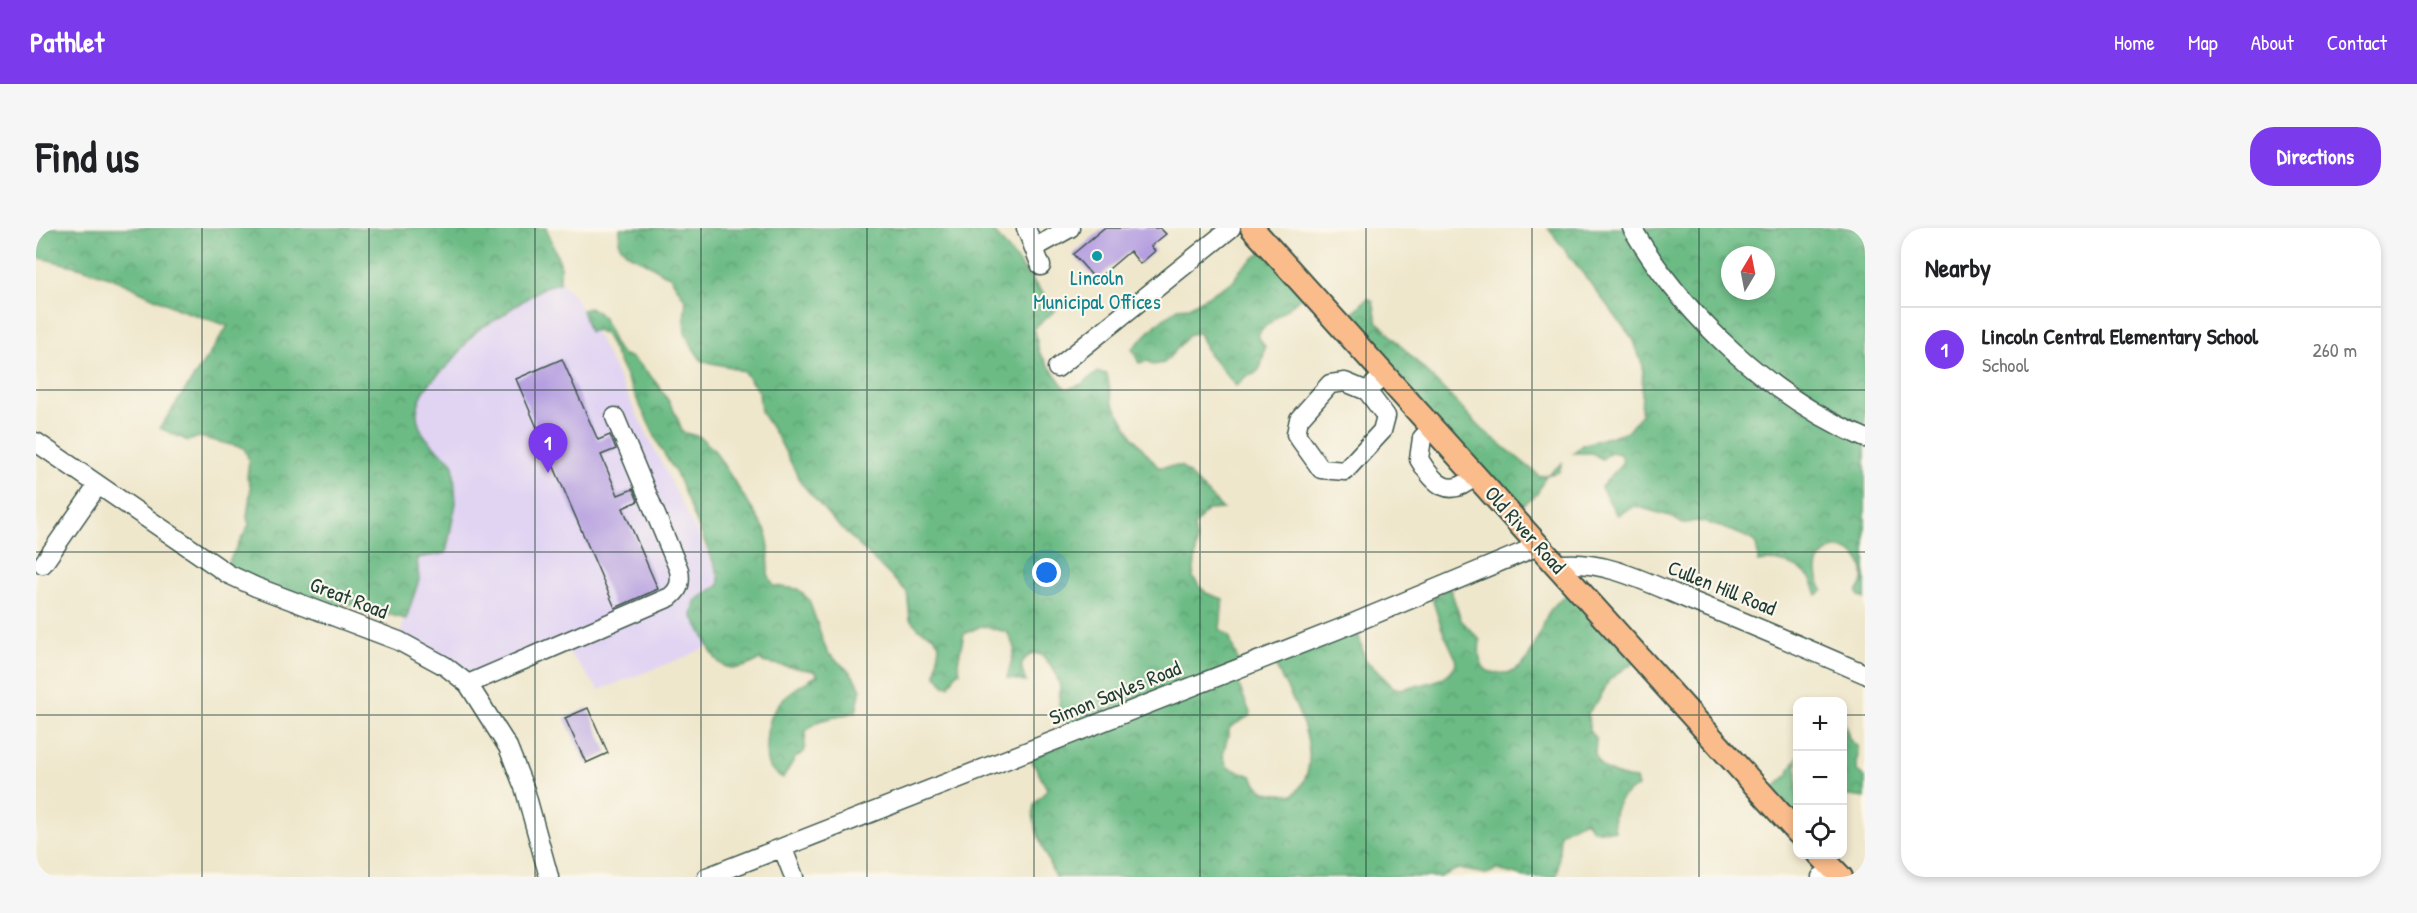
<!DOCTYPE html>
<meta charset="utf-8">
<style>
body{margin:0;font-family:"Patrick Hand",sans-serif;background:#f6f6f6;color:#202124}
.controls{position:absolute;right:18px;bottom:18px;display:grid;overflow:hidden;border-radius:12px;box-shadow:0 3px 9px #0003}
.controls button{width:54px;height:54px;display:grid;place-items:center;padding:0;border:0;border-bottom:2px solid #e0e0e0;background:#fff;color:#202124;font:30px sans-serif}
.compass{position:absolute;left:1685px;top:18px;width:54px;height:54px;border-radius:50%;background:#fff;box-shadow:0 3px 9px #0003;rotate:10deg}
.you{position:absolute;left:1011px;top:345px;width:21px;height:21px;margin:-15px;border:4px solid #fff;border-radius:50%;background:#1a73e8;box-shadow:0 0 0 9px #1a73e833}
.badge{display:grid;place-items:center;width:39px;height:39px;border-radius:50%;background:#7c3aed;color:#fff;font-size:20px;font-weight:700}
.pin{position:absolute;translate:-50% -50px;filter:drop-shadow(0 2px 3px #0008)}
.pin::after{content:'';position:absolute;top:32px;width:21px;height:18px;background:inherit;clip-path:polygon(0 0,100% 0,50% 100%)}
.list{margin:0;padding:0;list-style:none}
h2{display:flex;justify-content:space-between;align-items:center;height:78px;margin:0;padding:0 24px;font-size:26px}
h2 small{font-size:20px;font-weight:400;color:#757577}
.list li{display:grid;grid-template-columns:39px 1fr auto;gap:18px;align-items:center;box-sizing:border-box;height:84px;padding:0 24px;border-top:2px solid #e0e0e0}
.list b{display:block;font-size:22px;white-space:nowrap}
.list p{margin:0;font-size:20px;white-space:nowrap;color:#757577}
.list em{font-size:20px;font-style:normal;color:#757577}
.icon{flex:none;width:33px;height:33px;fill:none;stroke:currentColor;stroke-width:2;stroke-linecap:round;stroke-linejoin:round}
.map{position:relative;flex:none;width:1829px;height:649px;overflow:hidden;border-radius:24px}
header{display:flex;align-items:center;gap:36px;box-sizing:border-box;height:84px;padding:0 30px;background:#7c3aed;color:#fff}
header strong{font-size:28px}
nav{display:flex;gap:33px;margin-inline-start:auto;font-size:21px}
.intro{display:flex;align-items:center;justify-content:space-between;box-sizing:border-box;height:144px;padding:0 36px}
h1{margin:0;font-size:42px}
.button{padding:15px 27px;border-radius:24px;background:#7c3aed;color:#fff;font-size:21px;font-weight:700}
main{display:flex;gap:36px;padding:0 36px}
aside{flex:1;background:#fff;border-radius:24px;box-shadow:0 3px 9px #0003}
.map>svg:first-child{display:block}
</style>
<header>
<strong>Pathlet</strong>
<nav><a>Home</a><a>Map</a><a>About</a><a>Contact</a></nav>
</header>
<div class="intro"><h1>Find us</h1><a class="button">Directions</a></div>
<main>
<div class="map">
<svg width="1829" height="649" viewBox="0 0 1829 649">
<defs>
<pattern id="forest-crowns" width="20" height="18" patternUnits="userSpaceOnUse" patternTransform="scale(1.5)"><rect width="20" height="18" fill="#6cbb85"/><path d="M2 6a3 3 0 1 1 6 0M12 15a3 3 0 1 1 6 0" fill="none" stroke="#58996e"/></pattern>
</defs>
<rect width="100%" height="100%" fill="#fbf7ec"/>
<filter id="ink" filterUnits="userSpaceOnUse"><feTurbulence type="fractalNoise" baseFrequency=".0167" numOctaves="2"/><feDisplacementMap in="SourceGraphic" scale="12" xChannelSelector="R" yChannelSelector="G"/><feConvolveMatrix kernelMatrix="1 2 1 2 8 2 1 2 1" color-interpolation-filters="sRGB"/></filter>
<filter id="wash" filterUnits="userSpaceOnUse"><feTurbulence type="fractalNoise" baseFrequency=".008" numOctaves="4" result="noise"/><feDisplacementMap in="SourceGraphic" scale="24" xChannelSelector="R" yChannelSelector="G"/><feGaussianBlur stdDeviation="1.35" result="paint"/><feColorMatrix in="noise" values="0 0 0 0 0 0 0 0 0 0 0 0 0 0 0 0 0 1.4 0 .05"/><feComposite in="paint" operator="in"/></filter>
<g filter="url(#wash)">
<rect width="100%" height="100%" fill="#efe7cc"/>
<path fill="#e1d4f3" d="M519,48L539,69L563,111L709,400L652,428L563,462L539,432L524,417L432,456L363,413L399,256L379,201L382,169L412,119Z"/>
<path fill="url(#forest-crowns)" stroke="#467c5c" stroke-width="1.5" fill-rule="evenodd" d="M0,0H510L524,35V55L508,59L473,82C466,92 448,95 439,105C430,113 424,125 416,133C408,142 397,150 390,160C368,193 390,214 417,234L420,275L410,325L381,330L383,352L370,391L317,377L304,376L299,390L188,342L213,297L211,289L215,259L211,250L213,232L208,220L163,209L152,213L124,200L192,98L142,81L76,50L46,40L0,29Z
M584,0H955L1020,82L998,100L1003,124L1028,159L1032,161L1046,156L1062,144L1071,146L1076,174L1097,209L1122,239L1145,238L1187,281L1171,282L1158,299L1161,315L1157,350L1170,365L1187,371L1184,401L1193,408L1205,441L1199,448L1215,487L1194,499L1187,527L1191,539L1216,548C1225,569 1237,565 1257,567C1296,532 1255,469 1237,433L1320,398L1329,431L1357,459L1364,461C1385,456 1413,456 1421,433L1406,401L1396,370L1414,360L1425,392L1444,412C1443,423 1441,440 1455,444C1496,454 1499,408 1513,384C1519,375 1529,368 1537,361L1600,432L1573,452L1564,470L1552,485L1554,504L1560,511C1560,515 1559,521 1559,526C1561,543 1586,550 1600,551L1602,559C1583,565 1574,585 1579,603L1557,602L1549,592L1524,605L1522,643L1520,649H1490L1461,642L1450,646L1422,641L1404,649H1019C1013,634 991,590 999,575C1002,569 1008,568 1011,561L995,531L1035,510L1023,482L1024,458L1018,441L1006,427L997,425C981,434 985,439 990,454L971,450L979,420L971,404L945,398L928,406L922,434L924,444H921L913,458L908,457L900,447L903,416L898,408L883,401L874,391L871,364L797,292L766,256L742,210L725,184L723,164L708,144L695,139L666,133C647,107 646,104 650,73L634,48C621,44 622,41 612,36C597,27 595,31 583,16Z
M1512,0H1829V371L1822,367L1821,364C1827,356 1828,352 1827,342C1820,306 1763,319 1787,362L1781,367C1779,362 1777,353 1773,349C1763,336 1737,331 1722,334C1722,328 1722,320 1719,315C1715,308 1671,294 1661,293C1656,293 1651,295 1647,296L1634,288L1599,278L1581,287L1565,259L1584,238L1587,232L1584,226L1575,224L1566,231L1556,225H1537L1546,217L1592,203L1605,187L1607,138L1597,111ZM1694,27H1730V63H1694Z
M1230,21L1270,65L1225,102L1222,108L1229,119C1226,133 1227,147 1210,148L1200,158L1172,125L1163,105L1154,106L1128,135L1117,137L1112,133L1103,135L1096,121L1122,95L1142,80L1153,79L1198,53L1203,42Z
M1332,70L1337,73L1341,93L1446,201L1504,248L1513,246L1526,235L1523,244L1510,247L1501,266L1475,286L1304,97Z
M554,80C576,89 571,113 585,125C588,128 594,128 597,131C617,146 641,181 646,204L664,209L678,222L730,303L733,319L732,346L738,358L762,361L773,372L791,424L815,445L825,461L820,484L783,493L770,503L768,524L759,530L747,550C730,540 730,536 730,516C732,475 750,466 782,447L778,443L726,434L725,431C675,459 678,417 656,388L659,373L683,357V348L641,247L625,221L570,107L561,102L553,104L546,82Z
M1810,497L1813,511L1822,519L1821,543L1829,549V570L1807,567L1806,513Z
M1761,530V605L1729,568L1752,547L1756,537Z"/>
<g id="blocks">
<path fill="#b59fe0" d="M1068,0H1124L1130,6L1115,18L1119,23L1104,36L1094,23L1060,52L1037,26Z
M526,131L562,212L574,207L580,221L565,227L582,267L597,261L602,273L587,280L622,361L579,380L480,151Z
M552,480L572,525L550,535L529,490Z"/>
</g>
</g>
<g filter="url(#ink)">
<use href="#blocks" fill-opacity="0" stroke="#3e564b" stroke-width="1.5"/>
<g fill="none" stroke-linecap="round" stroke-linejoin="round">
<defs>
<path id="minor" d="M990,0L1005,38
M1596,0C1647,88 1736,170 1829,210
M998,20L1034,0
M1021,140L1195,0
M1331,163L1350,188L1346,203L1309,243L1285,241L1260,206L1263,191L1294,156L1309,154L1331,163L1348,147
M1396,200L1386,210L1383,231C1398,256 1413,272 1439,248
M0,214L192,346L220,359L363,413L409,438L432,456L472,519L489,562L513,649
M7,336L62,257
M1521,337C1567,330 1614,356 1656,373C1714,396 1772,421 1829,446
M432,456L634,369C644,361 645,354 643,342L579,189
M747,621L758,649
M671,649L1303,401L1502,318
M1785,649L1798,643"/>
<path id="major" d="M1216,0L1762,605
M1783,626L1805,649"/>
</defs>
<use href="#minor" stroke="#3e564b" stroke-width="21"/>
<use href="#major" stroke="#3e564b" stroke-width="26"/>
<use href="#minor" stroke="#fff" stroke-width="18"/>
<use href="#major" stroke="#fabc8b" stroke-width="22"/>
</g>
</g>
<path fill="none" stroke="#1f3d34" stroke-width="1.5" stroke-opacity="0.55" d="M166,0V649M333,0V649M499,0V649M665,0V649M831,0V649M998,0V649M1164,0V649M1330,0V649M1496,0V649M1663,0V649M0,162H1829M0,324H1829M0,487H1762M1806,487H1829"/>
<circle fill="#0f9aa8" stroke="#fbf7ec" stroke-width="2" cx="1061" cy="28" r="6"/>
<g text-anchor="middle" stroke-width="4.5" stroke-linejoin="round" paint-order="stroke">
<g font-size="21" fill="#0d838f" stroke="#fbf7ec">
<text x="1061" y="57">Lincoln<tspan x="1061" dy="24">Municipal Offices</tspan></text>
</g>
<g font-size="21" fill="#1f3d34" stroke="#fbf7ec">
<text transform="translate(1489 302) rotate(48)" y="7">Old River Road</text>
<text transform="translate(1686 360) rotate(22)" y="7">Cullen Hill Road</text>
<text transform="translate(313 370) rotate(21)" y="7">Great Road</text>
<text transform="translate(1079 465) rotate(-22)" y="7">Simon Sayles Road</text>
</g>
</g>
</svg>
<div class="controls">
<button>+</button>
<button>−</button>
<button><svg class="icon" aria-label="locate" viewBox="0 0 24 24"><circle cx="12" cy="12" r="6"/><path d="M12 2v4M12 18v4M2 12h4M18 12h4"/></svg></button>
</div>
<svg class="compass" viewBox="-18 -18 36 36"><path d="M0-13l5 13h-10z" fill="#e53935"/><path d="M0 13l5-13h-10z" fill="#757577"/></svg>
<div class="you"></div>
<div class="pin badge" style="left:512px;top:245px">1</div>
</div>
<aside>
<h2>Nearby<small></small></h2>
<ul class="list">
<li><span class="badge">1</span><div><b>Lincoln Central Elementary School</b><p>School</p></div><em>260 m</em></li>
</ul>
</aside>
</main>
